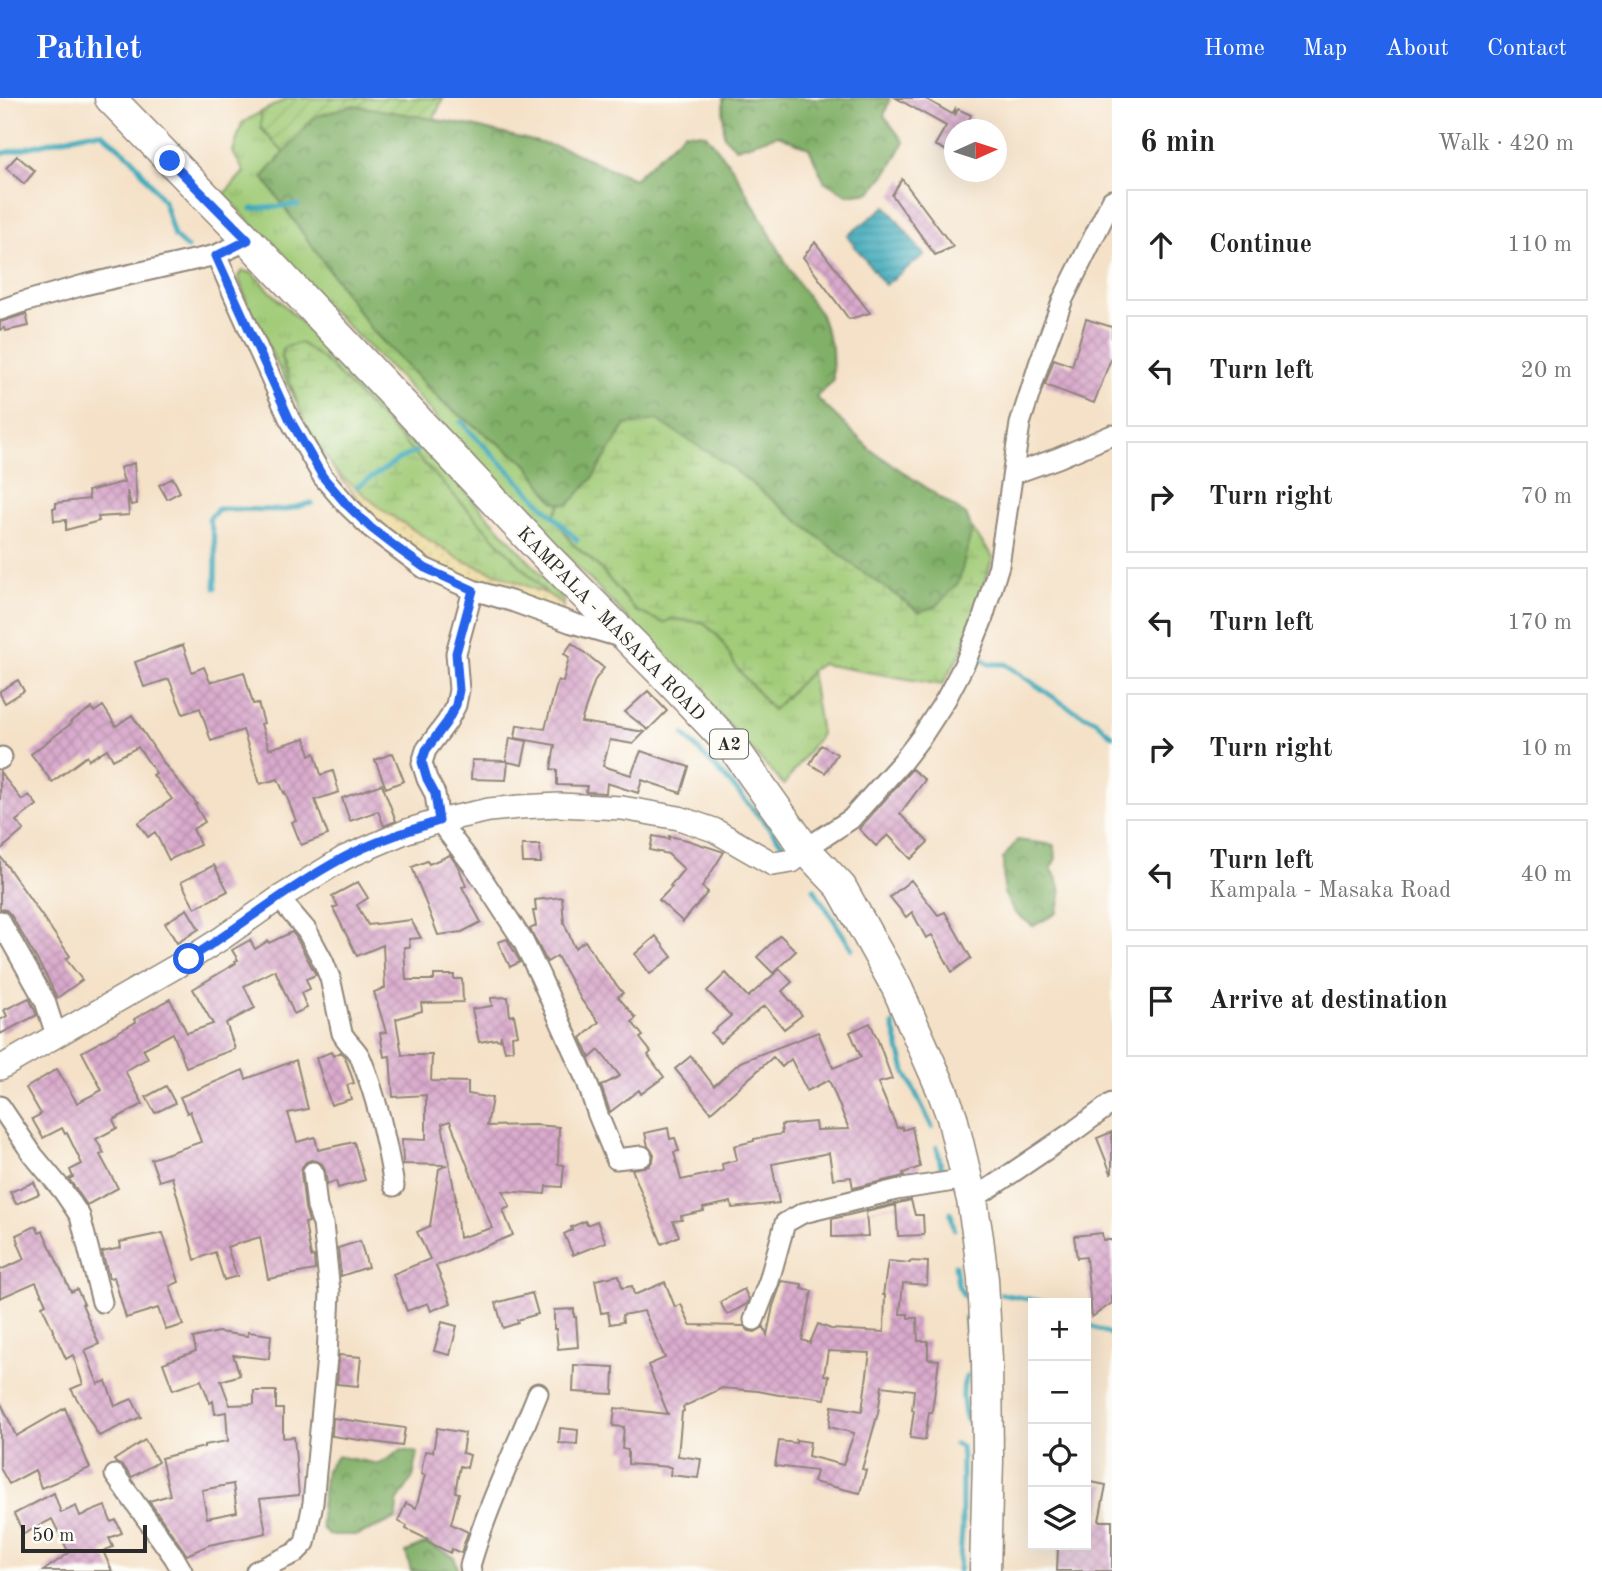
<!DOCTYPE html>
<meta charset="utf-8">
<style>
body{margin:0;font-family:"Old Standard TT",serif;background:#f6f6f6;color:#222}
.controls{position:absolute;right:21px;bottom:21px;display:grid;overflow:hidden;border-radius:0px;box-shadow:0 7px 28px #0002}
.controls button{width:63px;height:63px;display:grid;place-items:center;padding:0;border:0;border-bottom:2px solid #e0e0e0;background:#fff;color:#222;font:35px sans-serif}
.compass{position:absolute;left:944px;top:21px;width:63px;height:63px;border-radius:50%;background:#fff;box-shadow:0 7px 28px #0002;rotate:87deg}
.scale{position:absolute;left:21px;bottom:18px;width:126px;box-sizing:border-box;padding-left:7px;border:4px solid #2b2b2b;border-top:0;font-size:19px;line-height:24px;white-space:nowrap;color:#2b2b2b;-webkit-text-stroke:5px #fdfcf7;paint-order:stroke}
.stop{position:absolute;width:21px;height:21px;margin:-16px;border:5px solid #2563eb;border-radius:50%;background:#fff}
.stop.end{background:#2563eb;border-color:#fff;box-shadow:0 2px 7px #0008}
.list{margin:0;padding:0;list-style:none}
h2{display:flex;justify-content:space-between;align-items:center;height:91px;margin:0;padding:0 28px;font-size:30px}
h2 small{font-size:23px;font-weight:400;color:#767676}
.list li{display:grid;grid-template-columns:46px 1fr auto;gap:21px;align-items:center;box-sizing:border-box;height:112px;margin:0 14px 14px;padding:0 14px;border:2px solid #e0e0e0;border-radius:0px}
.list b{display:block;font-size:26px;white-space:nowrap}
.list p{margin:0;font-size:23px;white-space:nowrap;color:#767676}
.list em{font-size:23px;font-style:normal;color:#767676}
.icon{flex:none;width:38px;height:38px;fill:none;stroke:currentColor;stroke-width:2;stroke-linecap:round;stroke-linejoin:round}
.map{position:relative;flex:none;width:1112px;height:1473px;overflow:hidden}
header{display:flex;align-items:center;gap:42px;box-sizing:border-box;height:98px;padding:0 35px;background:#2563eb;color:#fff}
header strong{font-size:33px}
nav{display:flex;gap:38px;margin-inline-start:auto;font-size:24px}
main{display:flex}
aside{flex:1;background:#fff}
.map>svg:first-child{display:block}
</style>
<header>
<strong>Pathlet</strong>
<nav><a>Home</a><a>Map</a><a>About</a><a>Contact</a></nav>
</header>
<main>
<div class="map">
<svg width="1112" height="1473" viewBox="0 0 1112 1473">
<defs>
<pattern id="grass-tufts" width="24" height="20" patternUnits="userSpaceOnUse" patternTransform="scale(1.75)"><rect width="24" height="20" fill="#a2cc78"/><path d="M3 7l-1-3M5 7V3M7 7l1-3M15 17l-1-3M17 17v-4M19 17l1-3" fill="none" stroke="#8caf68"/></pattern>
<pattern id="forest-crowns" width="20" height="18" patternUnits="userSpaceOnUse" patternTransform="scale(1.75)"><rect width="20" height="18" fill="#81b068"/><path d="M2 6a3 3 0 1 1 6 0M12 15a3 3 0 1 1 6 0" fill="none" stroke="#6a8f56"/></pattern>
<pattern id="wetland-marsh" width="20" height="14" patternUnits="userSpaceOnUse" patternTransform="scale(1.75)"><rect width="20" height="14" fill="#a2cc78"/><path d="M1 5h8M5 5V1M11 12h8M15 12V8" fill="none" stroke="#8caf68"/></pattern>
<pattern id="sand-dots" width="8" height="8" patternUnits="userSpaceOnUse" patternTransform="scale(1.75)"><rect width="8" height="8" fill="#eeda9e"/><path d="M2 2h.1M6 6h.1" fill="none" stroke="#cb8" stroke-width="1.8" stroke-linecap="round"/></pattern>
<pattern id="garden-furrows" width="10" height="10" patternUnits="userSpaceOnUse" patternTransform="scale(1.75)"><rect width="10" height="10" fill="#a2cc78"/><path d="M-1 1l2-2M0 10L10 0M9 11l2-2" fill="none" stroke="#8caf68"/></pattern>
<pattern id="water-rules" width="6" height="5" patternUnits="userSpaceOnUse" patternTransform="scale(1.75)"><rect width="6" height="5" fill="#3ba9ba"/><path d="M0 2.5h6" fill="none" stroke="#328a97"/></pattern>
<pattern id="building-cross-hatch" width="8" height="8" patternUnits="userSpaceOnUse" patternTransform="scale(1.75)"><rect width="8" height="8" fill="#d9aacc"/><path d="M0 0l8 8M0 8l8-8" fill="none" stroke="#ba92af"/></pattern>
</defs>
<rect width="100%" height="100%" fill="#fdfcf7"/>
<filter id="ink" filterUnits="userSpaceOnUse"><feTurbulence type="fractalNoise" baseFrequency=".0143" numOctaves="2"/><feDisplacementMap in="SourceGraphic" scale="14" xChannelSelector="R" yChannelSelector="G"/><feConvolveMatrix kernelMatrix="1 2 1 2 8 2 1 2 1" color-interpolation-filters="sRGB"/></filter>
<filter id="wash" filterUnits="userSpaceOnUse"><feTurbulence type="fractalNoise" baseFrequency=".00686" numOctaves="4" result="noise"/><feDisplacementMap in="SourceGraphic" scale="28" xChannelSelector="R" yChannelSelector="G"/><feGaussianBlur stdDeviation="1.57" result="paint"/><feColorMatrix in="noise" values="0 0 0 0 0 0 0 0 0 0 0 0 0 0 0 0 0 1.4 0 .05"/><feComposite in="paint" operator="in"/></filter>
<g filter="url(#wash)">
<rect width="100%" height="100%" fill="#f4e1c7"/>
<path fill="url(#grass-tufts)" stroke="#667c52" stroke-width="2" d="M261,14V30L284,55L263,79L371,231L443,305L527,366L553,402L561,405L554,417L572,445L598,468L636,513L671,521L703,524L720,540L737,570L773,612L811,573L821,636L784,687L676,569L543,434L497,381L441,325L408,288L318,199L224,96L244,74L233,54L242,25Z
M243,173L252,175C359,282 464,389 564,502L563,507L547,496L383,322L324,262L281,259L297,305L251,216L238,178Z"/>
<path fill="url(#forest-crowns)" stroke="#566e4a" stroke-width="2" d="M723,0H890L884,18L904,44L890,70L871,94L847,97L824,83L809,50L778,37L736,50L724,38Z
M353,7L472,28L566,51L634,81L685,34L706,36L734,72L797,184L821,217L832,250L833,283L816,299L871,352L966,417L972,431L959,484L937,508L920,514L857,470L731,369L626,327L592,381L568,408L553,403L527,366L443,305L371,231L263,79L314,19Z
M1017,742L1054,747L1056,760L1051,770C1062,787 1063,796 1057,815L1033,828L1014,814L1004,795L1003,761Z
M402,1352L418,1355L413,1379L397,1404L396,1421L357,1437H329L322,1430L321,1409L326,1372L337,1358L379,1366Z
M426,1445L454,1459L459,1473H411L406,1454Z"/>
<path fill="url(#wetland-marsh)" stroke="#667c52" stroke-width="2" d="M301,245L324,262L383,322L547,496L459,461L384,413L335,373L304,323L281,259L284,249Z
M657,322L731,369L857,470L919,514L937,508L959,484L972,431L993,459L961,555L942,587L821,566L811,573L773,612L737,570L720,540L703,524L671,521L664,525L636,513L598,468L572,445L554,418L561,405L568,407L592,381L626,327Z"/>
<path fill="url(#sand-dots)" stroke="#8c8264" stroke-width="2" d="M335,373L384,413L459,461L547,496L563,507L562,515L444,475L380,428Z"/>
<path fill="url(#garden-furrows)" stroke="#667c52" stroke-width="2" d="M288,0H443L434,21L353,7L314,19L284,55L261,30V14Z"/>
<path fill="url(#water-rules)" stroke="#336a72" stroke-width="2" d="M886,108L924,157L885,187L847,138Z"/>
<g fill="none" stroke-linecap="round" stroke-linejoin="round">
<path stroke="#3ba9ba" stroke-width="5" d="M0,56L89,35H102L132,60L164,104L174,138L187,150
M252,111L298,107
M461,324L577,442
M357,389L398,362L416,353
M215,490C216,466 217,444 209,421L218,411L284,412L312,405
M978,558L989,566H1005L1068,609L1096,623L1112,638
M684,637L733,688L792,757
M814,791L852,851
M893,927L905,973L932,1029
M937,1049L942,1073
M951,1115L954,1131
M955,1167L958,1187L964,1198
M1001,1196L1050,1205
M965,1220L969,1257
M1086,1226L1112,1237
M967,1278C960,1288 963,1315 969,1326
M955,1346L961,1349L962,1360V1433L959,1473"/>
</g>
<g id="blocks">
<path fill="url(#building-cross-hatch)" fill-rule="evenodd" d="M896,0H924L952,16L955,11V17L958,11L971,17L968,24L981,32H955V57L935,47L946,28Z
M17,58L35,73L24,86L6,70Z
M902,81L953,149L935,157L892,97Z
M815,144L870,215L849,221L803,159Z
M26,216L29,228L5,233L4,230L0,232V224Z
M1086,221L1112,229V258L1094,305L1045,287L1054,261L1072,268Z
M134,365L137,406L131,407L127,393L129,417L98,419L99,423L66,432V422L54,423L53,410H56V405L89,401L88,393L124,384L120,370Z
M173,380L180,394L167,401L159,387Z
M572,545L604,570L595,582L581,624L645,634L633,646L610,642L603,668L631,677L641,653L689,669L681,695L642,682L638,695L607,685L606,695L586,694L587,688L557,687V672L551,671L555,647L515,640L517,627L545,631L558,582L563,584L569,559L564,556Z
M183,547L192,574L204,569L210,584L244,574L253,606L258,605L264,625L261,626L269,651L305,640L310,657L315,655L321,677L333,673L339,694L315,702L328,737L301,747L292,724L296,723L285,694L284,695L278,681L260,686L243,632L211,643L200,610L183,616L169,581L144,589L135,564Z
M18,582L24,593L5,605L0,596V593Z
M648,593L667,613L648,632L625,614Z
M103,608L116,628L132,617L165,667L197,706L195,707L205,724L193,731L200,747L169,762L155,734L148,739L138,725L172,701L153,677L156,675L138,649L113,662L107,651L89,662L87,658L52,684L31,656L72,625L70,624L92,610L94,614Z
M510,640L527,643L522,667L508,664L506,682L471,681L472,662L506,663Z
M821,647L837,656L825,675L810,666Z
M393,655L404,683L386,690L375,662Z
M912,671L925,682L900,716L928,744L911,761L888,737L876,748L859,731Z
M0,674L22,702L29,697L37,707L16,723L24,732L0,752Z
M382,686L396,723L384,728L378,713L350,723L342,700Z
M653,738L669,741V738L687,742L724,754L702,789L708,794L683,824L659,802L672,789L670,788L684,771L668,756L650,752Z
M522,747H540L541,765H523Z
M450,757L459,770L466,788L462,789L481,824L462,834L438,837L412,769L427,763L429,766Z
M0,758L70,858L66,861L82,882L57,900L47,879L11,817L6,812L0,811Z
M214,767L228,793L195,810L181,784Z
M911,782L938,817L945,814L971,860L952,874L932,837L926,840L912,814L906,819L890,799Z
M358,784L368,800L357,807L368,827L411,822L421,840L409,841L410,849H404L406,882H434V877H454V881H462L463,904L421,905L422,913L396,921L402,957H432L431,983L468,984V996L492,1000L487,1028L535,1027L559,1029L558,1066L564,1067L562,1089L546,1088L545,1096L503,1093L510,1109L503,1112L513,1137L436,1168L451,1205L431,1213L428,1205L407,1213L393,1176L430,1161L417,1134L430,1128L439,1071L447,1067L403,1066L402,1041L426,1042V997L393,999L390,958L384,959L380,935L386,934L374,894L385,890L383,847L357,858L333,810L338,808L332,798ZM450,1023L492,1130L459,1140L455,1102H456L442,1026Z
M562,799L564,825L575,850L585,843L602,869L623,895L618,899L636,920L632,924L643,938L640,940L651,954L648,957L664,979L641,996L639,992L610,1014L601,988L620,978L599,952L590,960L581,940L599,924L582,903L557,858L547,864L530,831L536,828L533,813H536L535,802Z
M187,811L199,831L177,845L165,825Z
M292,834L296,839L316,877L306,881L310,891L301,895L307,910L294,916L275,872L244,888L255,910L226,925L235,951L186,969L173,935L143,951L148,960L125,973L143,1006L113,1022L117,1030L96,1041L104,1055L100,1057L118,1090L87,1107L69,1081L73,1079L70,1072L82,1066L67,1035L65,1036L62,1030L43,1040L32,1021L41,1016L26,990L57,971L77,1005L102,992L82,954L136,924L134,921L170,901L187,935L213,926L193,891L236,865L235,863L238,862L232,852L250,842L255,851L268,843L269,845Z
M780,837L796,853L773,875L757,859Z
M656,838L672,859L650,876L635,856Z
M507,841L520,864L510,869L498,844Z
M780,871L792,884L782,893L802,917L784,931L765,908L763,910L762,909L720,945L711,935L731,918L707,893L726,875L748,899Z
M508,899L510,918L514,917L518,937L512,938L513,952L505,953L501,937L500,942L496,941L479,944L472,911L492,908L491,900Z
M29,900L37,917L0,936V922L7,918L4,912Z
M870,925L877,940L892,981L878,985L897,1030L902,1029L903,1032L912,1029L920,1069L903,1075L904,1078L853,1090L851,1079L833,1081L829,1055L772,1066L779,1105L732,1110L731,1104L703,1110L704,1113L681,1118L682,1122L673,1123L679,1138L662,1146L632,1071L649,1068L653,1062L654,1056L648,1048L645,1035L668,1030L670,1041L675,1040L679,1053L674,1054L681,1082L723,1073L722,1066L737,1062L734,1048L754,1043V1041L782,1036L781,1027L815,1024L816,1032L849,1031L829,982L807,993L791,961L782,969L773,959L711,1014L675,971L691,958L714,988L740,964L818,934L833,970L861,959L850,934Z
M331,954L333,958L341,954L345,959L354,985L347,987L351,1001L331,1007L316,960Z
M296,962L308,1011L288,1015L297,1044L315,1039L318,1052L354,1044L365,1082L338,1090L336,1083L327,1086L325,1073L322,1066L317,1063L311,1062L306,1064L302,1069L301,1075L305,1110L309,1124L305,1125L311,1159L314,1158L315,1172L268,1181L260,1139L227,1149L237,1178L224,1182L215,1154L195,1162L172,1079L159,1083L151,1061L201,1044L190,1013L187,1015L180,999L243,972L246,981Z
M166,988L175,1005L155,1015L146,999Z
M1112,1034V1074L1111,1075L1097,1040Z
M34,1084L39,1096L16,1106L10,1094Z
M911,1102L915,1117H923L924,1137L898,1138L896,1107L866,1114L868,1138L832,1139V1121Z
M585,1123L587,1127L597,1123L606,1144L573,1157L564,1136L572,1132L571,1129Z
M36,1128L39,1135L43,1133L71,1194L77,1191L84,1206H82L99,1246L85,1252L98,1286L106,1283L115,1308L132,1301L141,1319L99,1338L71,1291L83,1286L73,1257L66,1261L42,1208L46,1206L36,1184L0,1200V1172L25,1161L18,1145L19,1144L16,1137Z
M163,1135L179,1184L170,1188L183,1227L166,1232L158,1210L126,1220L114,1179L109,1180L102,1154L121,1150L120,1144Z
M1102,1135L1103,1142H1112V1205L1092,1219L1086,1159L1077,1160L1074,1138Z
M360,1143L368,1169L341,1178L338,1150Z
M888,1163L910,1165V1163L928,1164L927,1187L903,1185L900,1216H908V1220H917L918,1243H928V1261L939,1262L932,1314H929L925,1342L910,1340L914,1312H912L914,1292L882,1288L878,1315L862,1371L866,1372L860,1395L813,1384L816,1373L775,1368L779,1343L796,1345V1342L810,1344L808,1358L843,1367L854,1335L829,1329L832,1308L862,1313L870,1255L828,1253L824,1277L829,1278L825,1301L805,1298L779,1297L758,1293L722,1290L683,1309L684,1313L682,1314L678,1358L701,1361L698,1380L670,1377L671,1369L628,1366V1352L622,1351L624,1329L613,1328L615,1310L668,1316L648,1267L665,1260L644,1213L622,1217L623,1224L610,1226L608,1214L601,1215L595,1182L619,1177L622,1190L632,1188L634,1197L665,1184L675,1209L681,1206L690,1227L744,1228L749,1233L755,1234L764,1229L767,1237L773,1208L782,1183L802,1186V1191L812,1193L802,1242L810,1245L818,1226L831,1231L884,1234L885,1197H883Z
M744,1191L749,1201L747,1206L727,1217L720,1204Z
M532,1195L538,1216L517,1222L518,1225L503,1230L496,1205Z
M574,1211V1219H576L578,1249L558,1251L556,1231H554V1212Z
M442,1224L457,1228L450,1257L434,1253Z
M218,1234L248,1238V1234L271,1237L269,1261L233,1257L240,1277L221,1283L230,1307L254,1306V1293H276V1311H283V1340L294,1339L299,1397L260,1401L266,1435L209,1447L187,1457L149,1403L170,1397L161,1360L204,1349V1347L228,1343L226,1314L215,1316L213,1303L210,1305L201,1282L173,1292L163,1265L196,1253L193,1240ZM233,1386L237,1414L207,1420L202,1392Z
M339,1257L361,1259L358,1288L337,1286Z
M574,1267L614,1269L613,1296L573,1294Z
M0,1303L16,1338L65,1310L90,1370L41,1390L35,1372L9,1386L0,1370Z
M333,1320L405,1330L402,1348L332,1338Z
M437,1330L465,1335L462,1355L470,1357L467,1370L460,1368L455,1394L459,1395L451,1426L468,1434L461,1455L452,1451L450,1455L426,1443L427,1441L406,1431L407,1428L398,1423L406,1405L416,1410L425,1377L421,1376L425,1353L433,1354Z
M560,1330L578,1332L577,1346L559,1345Z
M145,1342L158,1364L132,1379L124,1369L116,1365L114,1362Z
M1086,1383L1106,1387L1099,1423H1112V1473H1057L1058,1449L1070,1450V1447H1086Z
M54,1395L61,1415L76,1408L80,1418L105,1408L111,1424L116,1422L122,1435L109,1440L113,1449L103,1453L112,1473H43L69,1455L52,1421L24,1436L14,1416Z"/>
</g>
</g>
<g filter="url(#ink)">
<use href="#blocks" fill-opacity="0" stroke="#908679" stroke-width="2"/>
<g fill="none" stroke-linecap="round" stroke-linejoin="round">
<defs>
<path id="minor" d="M216,157L289,320L323,379L347,407L371,430L424,470L473,492L514,504L572,525L623,540
M0,212L20,205L84,187L216,157L248,142
M1013,376L1058,360L1112,337
M473,492L456,555L459,592L456,607L447,624L426,652L422,665L427,681L435,696L439,723L478,774L523,843L540,878L587,984L598,1017L616,1061L642,1058
M0,661L2,659
M805,751L851,721L902,664L922,638L946,601L965,565L982,523L999,467L1020,326L1039,266L1063,201L1112,102
M279,800L307,833L323,863L330,880L342,935C347,945 357,951 361,961C378,1002 387,1045 394,1088
M0,823L45,903L56,937
M0,1008L33,1057L63,1093L80,1118L102,1204
M972,1102L1074,1033L1112,1005
M754,1222L769,1183L785,1125L803,1115L896,1092L967,1081
M115,1377L174,1459L182,1473
M256,1473L295,1455L305,1445L313,1405L327,1259L330,1194L323,1126L317,1109L313,1074
M471,1473L470,1468C487,1408 515,1353 538,1295"/>
<path id="tertiary" d="M0,970L189,861L222,840L279,800L344,760L407,733L439,723L489,712L520,709L559,707L622,710L679,720L714,732L773,766L792,763L805,751"/>
<path id="primary" d="M110,0L248,142L546,458L666,579L736,653L805,751L841,789L897,890L942,992L952,1019L972,1102L978,1140L983,1181L987,1263L988,1362L985,1473"/>
</defs>
<use href="#minor" stroke="#908679" stroke-width="23"/>
<use href="#tertiary" stroke="#908679" stroke-width="26"/>
<use href="#primary" stroke="#908679" stroke-width="33"/>
<use href="#minor" stroke="#fff" stroke-width="19"/>
<use href="#tertiary" stroke="#fff" stroke-width="23"/>
<use href="#primary" stroke="#fff" stroke-width="30"/>
</g>
</g>
<g fill="none" stroke-linecap="round" stroke-linejoin="round" filter="url(#ink)">
<path stroke="#2563eb" stroke-width="9" d="M170,63L248,142L216,158L289,320L323,379L347,407L371,430L397,450L425,470L473,492L456,555L459,592L456,607L447,624L426,652L422,664L427,681L435,696L439,723C407,733 373,744 343,760C289,789 241,828 189,861"/>
</g>
<g text-anchor="middle" stroke-width="5" stroke-linejoin="round" paint-order="stroke">
<rect fill="#fdfcf7" stroke="#6a6a68" stroke-width="2" x="710" y="631.5" width="38" height="29" rx="5"/>
<g font-size="18" font-weight="bold" fill="#2b2b2b">
<text x="729" y="652">A2</text>
</g>
<g font-size="19" fill="#2b2b2b" stroke="#fdfcf7">
<text transform="translate(612 525) rotate(46)" y="7">KAMPALA - MASAKA ROAD</text>
</g>
</g>
</svg>
<div class="controls">
<button>+</button>
<button>−</button>
<button><svg class="icon" aria-label="locate" viewBox="0 0 24 24"><circle cx="12" cy="12" r="6"/><path d="M12 2v4M12 18v4M2 12h4M18 12h4"/></svg></button>
<button><svg class="icon" aria-label="layers" viewBox="0 0 24 24"><path d="M12 4l9 5-9 5-9-5zM3 14l9 5 9-5"/></svg></button>
</div>
<svg class="compass" viewBox="-18 -18 36 36"><path d="M0-13l5 13h-10z" fill="#e53935"/><path d="M0 13l5-13h-10z" fill="#767676"/></svg>
<div class="scale">50 m</div>
<div class="stop" style="left:189px;top:861px"></div>
<div class="stop end" style="left:170px;top:63px"></div>
</div>
<aside>
<h2>6 min<small>Walk · 420 m</small></h2>
<ul class="list">
<li><svg class="icon" aria-label="ahead" viewBox="0 0 24 24"><path d="M12 20V5M6 11l6-6 6 6"/></svg><div><b>Continue</b></div><em>110 m</em></li>
<li><svg class="icon" aria-label="left" viewBox="0 0 24 24"><path d="M17 20v-9H6M10 6l-5 5 5 5"/></svg><div><b>Turn left</b></div><em>20 m</em></li>
<li><svg class="icon" aria-label="right" viewBox="0 0 24 24"><path d="M7 20v-9h11M14 6l5 5-5 5"/></svg><div><b>Turn right</b></div><em>70 m</em></li>
<li><svg class="icon" aria-label="left" viewBox="0 0 24 24"><path d="M17 20v-9H6M10 6l-5 5 5 5"/></svg><div><b>Turn left</b></div><em>170 m</em></li>
<li><svg class="icon" aria-label="right" viewBox="0 0 24 24"><path d="M7 20v-9h11M14 6l5 5-5 5"/></svg><div><b>Turn right</b></div><em>10 m</em></li>
<li><svg class="icon" aria-label="left" viewBox="0 0 24 24"><path d="M17 20v-9H6M10 6l-5 5 5 5"/></svg><div><b>Turn left</b><p>Kampala - Masaka Road</p></div><em>40 m</em></li>
<li><svg class="icon" aria-label="arrive" viewBox="0 0 24 24"><path d="M6 21V4h12l-3 4 3 4H6"/></svg><div><b>Arrive at destination</b></div></li>
</ul>
</aside>
</main>
